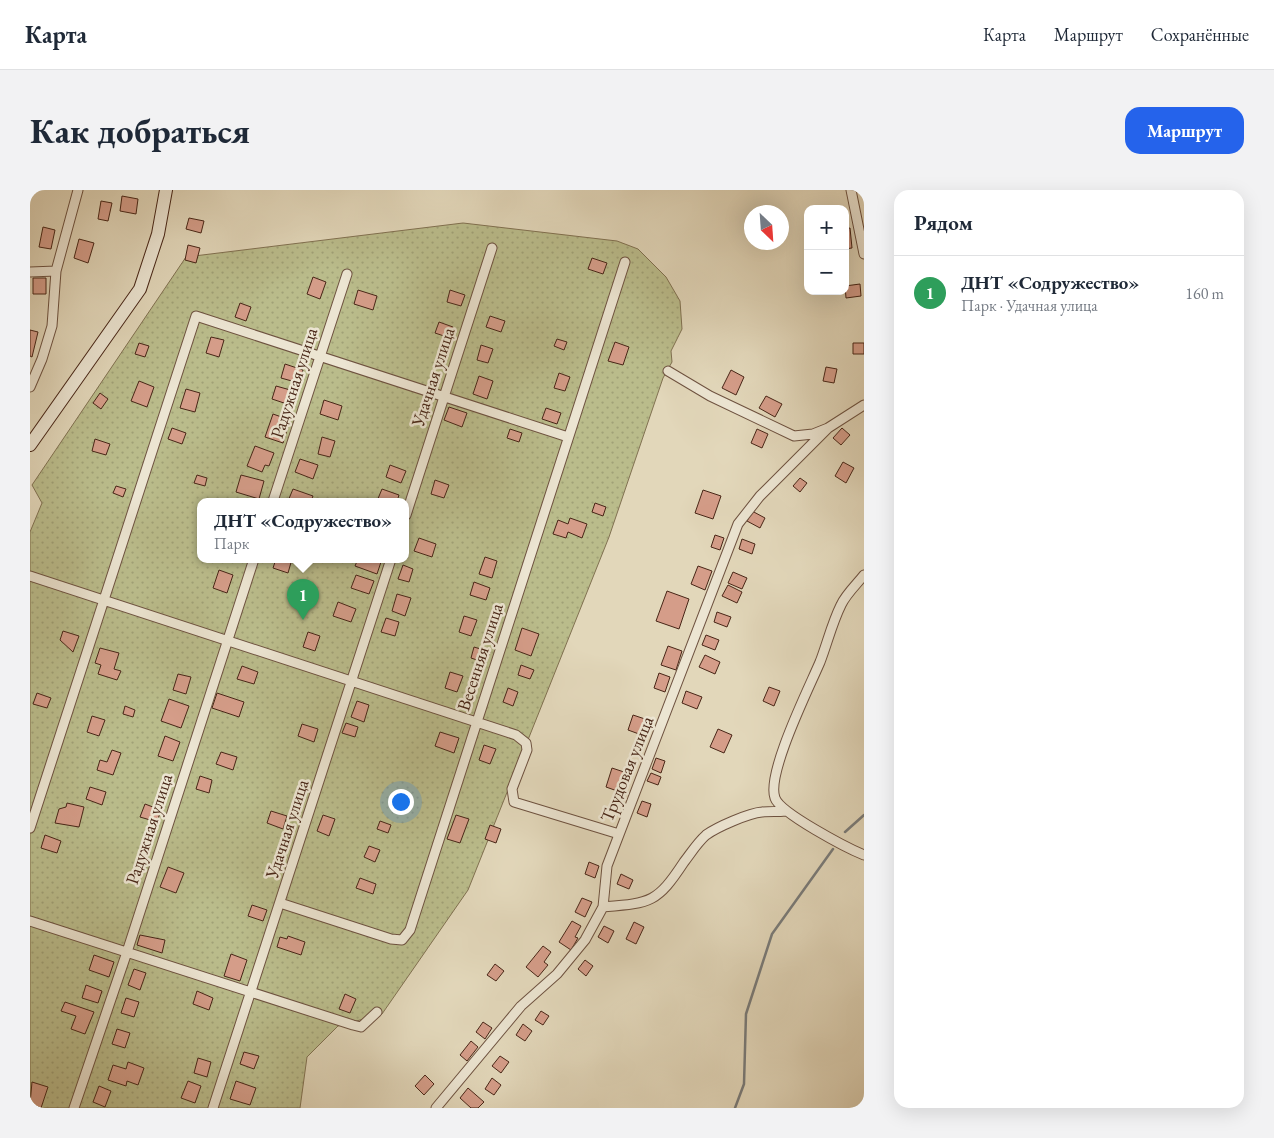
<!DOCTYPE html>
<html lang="ru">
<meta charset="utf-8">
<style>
body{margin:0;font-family:"EB Garamond",serif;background:#f2f2f3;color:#1f2937}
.controls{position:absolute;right:15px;top:15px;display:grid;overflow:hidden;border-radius:10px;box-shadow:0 5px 20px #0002}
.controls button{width:45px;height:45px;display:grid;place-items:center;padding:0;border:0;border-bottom:1px solid #e0e1e3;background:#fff;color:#1f2937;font:25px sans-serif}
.compass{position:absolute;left:714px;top:15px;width:45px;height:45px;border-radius:50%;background:#fff;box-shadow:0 5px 20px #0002;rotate:155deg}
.you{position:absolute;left:370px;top:611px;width:18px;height:18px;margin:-12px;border:4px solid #fff;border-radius:50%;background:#1a73e8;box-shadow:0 0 0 8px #1a73e833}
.badge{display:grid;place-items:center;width:32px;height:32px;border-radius:50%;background:#2563eb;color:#fff;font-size:16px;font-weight:700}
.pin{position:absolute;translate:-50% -41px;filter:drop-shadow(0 1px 2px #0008)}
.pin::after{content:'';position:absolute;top:26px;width:18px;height:15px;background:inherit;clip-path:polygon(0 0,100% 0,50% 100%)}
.popup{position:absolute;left:167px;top:308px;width:212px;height:65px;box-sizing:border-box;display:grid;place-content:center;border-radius:10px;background:#fff;filter:drop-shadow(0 1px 4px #0005);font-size:16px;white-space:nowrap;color:#747a83}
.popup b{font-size:19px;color:#1f2937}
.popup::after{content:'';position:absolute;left:50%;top:100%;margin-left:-10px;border:10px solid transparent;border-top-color:#fff}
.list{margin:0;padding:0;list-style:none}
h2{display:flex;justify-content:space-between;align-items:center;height:65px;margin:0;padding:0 20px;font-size:21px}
h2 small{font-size:16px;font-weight:400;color:#747a83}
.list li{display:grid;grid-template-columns:32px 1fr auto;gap:15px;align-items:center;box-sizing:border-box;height:75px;padding:0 20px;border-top:1px solid #e0e1e3}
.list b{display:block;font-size:19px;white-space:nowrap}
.list p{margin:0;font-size:16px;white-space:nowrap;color:#747a83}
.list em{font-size:16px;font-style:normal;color:#747a83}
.map{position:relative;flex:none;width:834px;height:918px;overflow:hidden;border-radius:15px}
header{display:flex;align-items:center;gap:30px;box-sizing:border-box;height:70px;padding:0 25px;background:#fff;border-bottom:1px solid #e0e1e3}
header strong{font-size:24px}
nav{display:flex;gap:28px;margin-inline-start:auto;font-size:18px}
.intro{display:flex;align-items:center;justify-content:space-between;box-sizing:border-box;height:120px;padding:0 30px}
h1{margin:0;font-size:35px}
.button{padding:12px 22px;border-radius:15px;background:#2563eb;color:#fff;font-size:18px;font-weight:700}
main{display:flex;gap:30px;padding:0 30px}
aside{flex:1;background:#fff;border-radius:15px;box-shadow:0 5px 20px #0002}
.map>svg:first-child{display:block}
</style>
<header>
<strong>Карта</strong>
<nav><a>Карта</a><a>Маршрут</a><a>Сохранённые</a></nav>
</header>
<div class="intro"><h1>Как добраться</h1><a class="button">Маршрут</a></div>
<main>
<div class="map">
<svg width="834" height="918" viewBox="0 0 834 918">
<defs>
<pattern id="garden-dots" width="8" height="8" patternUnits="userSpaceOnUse" patternTransform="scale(1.25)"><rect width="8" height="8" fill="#babc8b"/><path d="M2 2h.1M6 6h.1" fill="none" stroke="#a1a177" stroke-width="1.8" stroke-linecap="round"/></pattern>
</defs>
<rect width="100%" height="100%" fill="#e2d7ba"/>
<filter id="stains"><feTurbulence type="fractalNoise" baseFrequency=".004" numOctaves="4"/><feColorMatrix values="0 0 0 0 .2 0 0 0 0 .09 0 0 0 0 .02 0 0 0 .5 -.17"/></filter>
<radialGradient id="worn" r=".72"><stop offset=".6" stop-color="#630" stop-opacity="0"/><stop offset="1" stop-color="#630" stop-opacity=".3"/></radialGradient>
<path fill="url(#garden-dots)" stroke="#817151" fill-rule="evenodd" d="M433,33L587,51L608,59L636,87L650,111L652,139L641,161L642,172L633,188L579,347L438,700L352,824L308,836L277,867L270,918H0V342L12,313L2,295L156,67ZM170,311H376V369H170Z"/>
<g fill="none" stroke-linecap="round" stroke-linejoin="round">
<path stroke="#7a7c7a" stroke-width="2.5" d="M815,642L834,625
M705,918L714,894L716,824L742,744L803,659"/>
</g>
<path fill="#d59d89" stroke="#482617" d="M92,6L108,9L106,24L90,21Z
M71,11L82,13L78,31L68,29Z
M159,28L174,31L171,43L156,39Z
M13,37L25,40L21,59L9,57Z
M820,38L822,58L815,59V39Z
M49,49L64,53L58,73L44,68Z
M158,55L170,58L166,73L155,70Z
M562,68L577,73L573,84L558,79Z
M283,87L296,92L290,109L277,104Z
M3,88H16V104H3Z
M830,94L831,106L816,108L815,96Z
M328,100L347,106L343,120L324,114Z
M420,100L435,105L431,116L417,112Z
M210,113L221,117L216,131L205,127Z
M460,126L475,131L471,142L456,137Z
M409,132L423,137L420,148L405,143Z
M0,140L8,142L2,167L0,166Z
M181,147L194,150L189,167L176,163Z
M527,149L537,152L534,160L524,156Z
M585,152L599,157L593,175L578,171Z
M109,153L119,156L115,167L105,164Z
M823,153H834V164H823Z
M451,155L463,159L458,173L447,170Z
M255,174L273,180L269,193L251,188Z
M796,177L807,179L804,193L793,191Z
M701,180L714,187L706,205L692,198Z
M529,183L540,187L535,201L524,198Z
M449,186L463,191L457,209L443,204Z
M109,191L124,197L117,217L101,211Z
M246,196L264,201L260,215L242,209Z
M156,199L170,203L165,222L150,218Z
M70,203L78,209L71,219L63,213Z
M736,206L752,214L745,227L729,218Z
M294,210L312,216L308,230L290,224Z
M419,217L437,223L432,237L414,230Z
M516,218L531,223L527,234L512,229Z
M243,224L260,230L253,253L235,247Z
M142,238L156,243L152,254L138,249Z
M812,238L820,245L811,255L803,248Z
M480,239L492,243L489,252L477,248Z
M727,239L738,244L732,258L721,253Z
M292,247L305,251L300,267L288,264Z
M65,249L80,254L76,265L62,261Z
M225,256L244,263L239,276L235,275L232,282L217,276Z
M270,269L288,275L283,289L265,282Z
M813,272L824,278L816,293L805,286Z
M360,275L376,281L371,293L356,287Z
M167,285L177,288L175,296L164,293Z
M211,285L234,291L229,309L206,302Z
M770,288L777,293L770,302L763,296Z
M405,290L419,295L414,308L401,304Z
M86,296L96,299L93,307L83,303Z
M263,299L283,306L281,311H258Z
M352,299L369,305L367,311H347Z
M673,300L691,306L683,329L665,323Z
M565,313L576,317L573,326L562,322Z
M722,321L735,328L730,338L717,331Z
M540,328L557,334L552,348L538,342L536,348L523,344L528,330L538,334Z
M685,345L694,348L690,360L681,357Z
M389,348L406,354L402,367L384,361Z
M712,349L725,354L722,364L709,359Z
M455,367L467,371L462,388L449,384Z
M246,369H262L258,383L243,378Z
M328,369H347L351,372L347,384L325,376Z
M373,375L383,379L379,392L368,389Z
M668,376L682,381L675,400L661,394Z
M189,380L203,385L197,403L183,398Z
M703,382L717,388L712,399L698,393Z
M326,385L344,391L339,404L321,398Z
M444,392L460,398L456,410L440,405Z
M698,395L712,402L707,413L692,406Z
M637,401L659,409L649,439L626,431Z
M367,404L381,408L375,426L362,421Z
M308,412L326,419L321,432L303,426Z
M687,422L701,427L697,437L684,432Z
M434,426L447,430L441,446L429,442Z
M356,428L369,432L365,446L351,442Z
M492,438L509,444L501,466L485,460Z
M33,441L49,446L43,462L30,450Z
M278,442L290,446L285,461L273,457Z
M676,445L689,450L685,460L672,455Z
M638,456L652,461L646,480L631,475Z
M444,457L460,462L456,473L441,468Z
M70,458L89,463L84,479L91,481L87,490L68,484L71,475L65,473Z
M675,465L690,472L685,484L669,477Z
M491,475L504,480L500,489L488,485Z
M212,476L228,482L224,494L207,489Z
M420,482L433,486L427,502L415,498Z
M629,483L640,487L635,502L624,498Z
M148,484L161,487L156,504L143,500Z
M739,497L750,501L744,516L733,511Z
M478,498L488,502L483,516L473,512Z
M656,501L672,507L667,519L652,513Z
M7,503L21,508L17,518L3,514Z
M187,503L214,512L209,527L182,518Z
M139,509L159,516L151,538L131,531Z
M327,511L339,515L334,532L321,527Z
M95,516L105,520L103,527L93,524Z
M603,525L615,529L609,544L598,540Z
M62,526L75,530L69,546L57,542Z
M316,533L328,537L325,547L312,543Z
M272,534L288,539L284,552L268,546Z
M688,539L702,545L694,563L680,557Z
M410,542L429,548L424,563L405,556Z
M135,546L150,552L143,571L128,566Z
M454,555L466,559L460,574L449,570Z
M82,560L91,563L83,585L67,580L70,570L77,572Z
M191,562L207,567L203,580L186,574Z
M626,568L635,571L631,583L622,579Z
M582,578L600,584L593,603L576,597Z
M621,583L631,587L628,595L617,591Z
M170,586L182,590L179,603L166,599Z
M60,597L76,602L72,615L56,609Z
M612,611L621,614L617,627L607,623Z
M37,613L54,617L49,637L25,633L29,619L36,617Z
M115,614L131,620L127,632L110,627Z
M241,621L257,626L253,639L237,633Z
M293,625L305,629L299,646L287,641Z
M426,625L439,629L430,653L417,649Z
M350,631L361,635L358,643L347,639Z
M460,635L471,639L466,653L455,649Z
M15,645L31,651L27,663L11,658Z
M339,656L350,660L345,672L334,667Z
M559,672L569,676L565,688L555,684Z
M138,677L154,683L146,703L130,697Z
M591,684L603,690L599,699L587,694Z
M330,688L346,694L343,704L326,698Z
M552,708L562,712L555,727L545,722Z
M222,715L237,720L233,731L218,726Z
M542,731L551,736L545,747L548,748L541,760L529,752Z
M604,732L614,737L606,754L596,749Z
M574,736L584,741L578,753L568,747Z
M110,745L135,750L132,763L107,755Z
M258,746L275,752L271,765L247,757L250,747L257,749Z
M513,756L521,762L514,772L518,775L508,787L496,777Z
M201,764L217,770L210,791L194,786Z
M64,765L84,772L79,787L59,780Z
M555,770L563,776L556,786L548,779Z
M465,774L474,781L466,791L457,785Z
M104,779L116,783L110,800L98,795Z
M56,795L72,801L68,813L52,808Z
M167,801L183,808L179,820L163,814Z
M315,804L326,809L320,823L309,819Z
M96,808L109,812L104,827L91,823Z
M35,812L64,822L55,844L41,839L46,826L31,821Z
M511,821L519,826L513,835L505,830Z
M453,832L462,838L455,849L446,842Z
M493,834L502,841L495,851L486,845Z
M87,839L100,843L95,858L82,854Z
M441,851L448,857L437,871L430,865Z
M214,862L229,866L224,879L210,874Z
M470,866L479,872L471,883L462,876Z
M168,868L181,872L177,887L164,883Z
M98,872L114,878L108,895L97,891L96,896L78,890L83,875L96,879Z
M395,885L404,894L394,905L385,896Z
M462,888L471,895L464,905L455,899Z
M158,891L171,896L165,913L151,908Z
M206,891L226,898L220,915L200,909Z
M2,892L18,897L11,918L0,914Z
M69,896L81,901L75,917L63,912Z
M438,898L454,912L448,918H441L430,908Z"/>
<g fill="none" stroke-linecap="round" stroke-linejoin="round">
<defs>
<path id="street" d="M821,0L834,64
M0,82L26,81
M638,181L680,206L764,246L783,244L798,238L834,215
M0,197L12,169L22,136L26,81L48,0
M243,311L317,84
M376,325L462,58
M834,385C827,394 816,404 811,415C802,433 797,454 790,472C779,498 736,584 745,608C750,623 817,658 834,665
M0,386L486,545L496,553L497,560L482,599L484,612L589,644
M0,638L166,126L538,247
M250,713L361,749L372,750L380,740L595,72
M573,717C621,713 627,713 654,672C661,663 667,653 676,645C687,637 719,623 732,622C740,621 748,622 755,621
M0,731L323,835L331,837L347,822
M44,918L97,762L224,369
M183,918L361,369
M406,918L491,816L527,784L555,750L573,717L577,676L708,334L730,306L798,238"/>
<path id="secondary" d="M0,255L110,99L128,44L136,0"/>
</defs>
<use href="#street" stroke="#6e5240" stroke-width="11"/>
<use href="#secondary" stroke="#482617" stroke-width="14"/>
<use href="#street" stroke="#ece5d2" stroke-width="9"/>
<use href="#secondary" stroke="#ece5d2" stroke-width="12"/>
</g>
<g text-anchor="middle" stroke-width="5" stroke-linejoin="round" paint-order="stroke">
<g font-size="18" fill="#482617" stroke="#ece5d2">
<text transform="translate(403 187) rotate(-72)" y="6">Удачная улица</text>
<text transform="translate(264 193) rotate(-72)" y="6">Радужная улица</text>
<text transform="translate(450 467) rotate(-72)" y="6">Весенняя улица</text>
<text transform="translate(597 579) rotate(-68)" y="6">Трудовая улица</text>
<text transform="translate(119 639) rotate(-72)" y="6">Радужная улица</text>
<text transform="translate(257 639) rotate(-72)" y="6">Удачная улица</text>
</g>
</g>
<rect width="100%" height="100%" filter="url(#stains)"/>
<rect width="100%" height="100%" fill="url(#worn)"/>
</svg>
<div class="controls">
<button>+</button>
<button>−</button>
</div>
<svg class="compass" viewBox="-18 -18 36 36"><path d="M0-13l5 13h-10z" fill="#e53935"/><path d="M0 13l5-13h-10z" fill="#747a83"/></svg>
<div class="you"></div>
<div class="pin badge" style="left:273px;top:430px;background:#2e9e5b">1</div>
<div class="popup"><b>ДНТ «Содружество»</b>Парк</div>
</div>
<aside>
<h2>Рядом<small></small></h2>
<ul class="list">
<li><span class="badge" style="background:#2e9e5b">1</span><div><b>ДНТ «Содружество»</b><p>Парк · Удачная улица</p></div><em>160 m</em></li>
</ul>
</aside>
</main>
